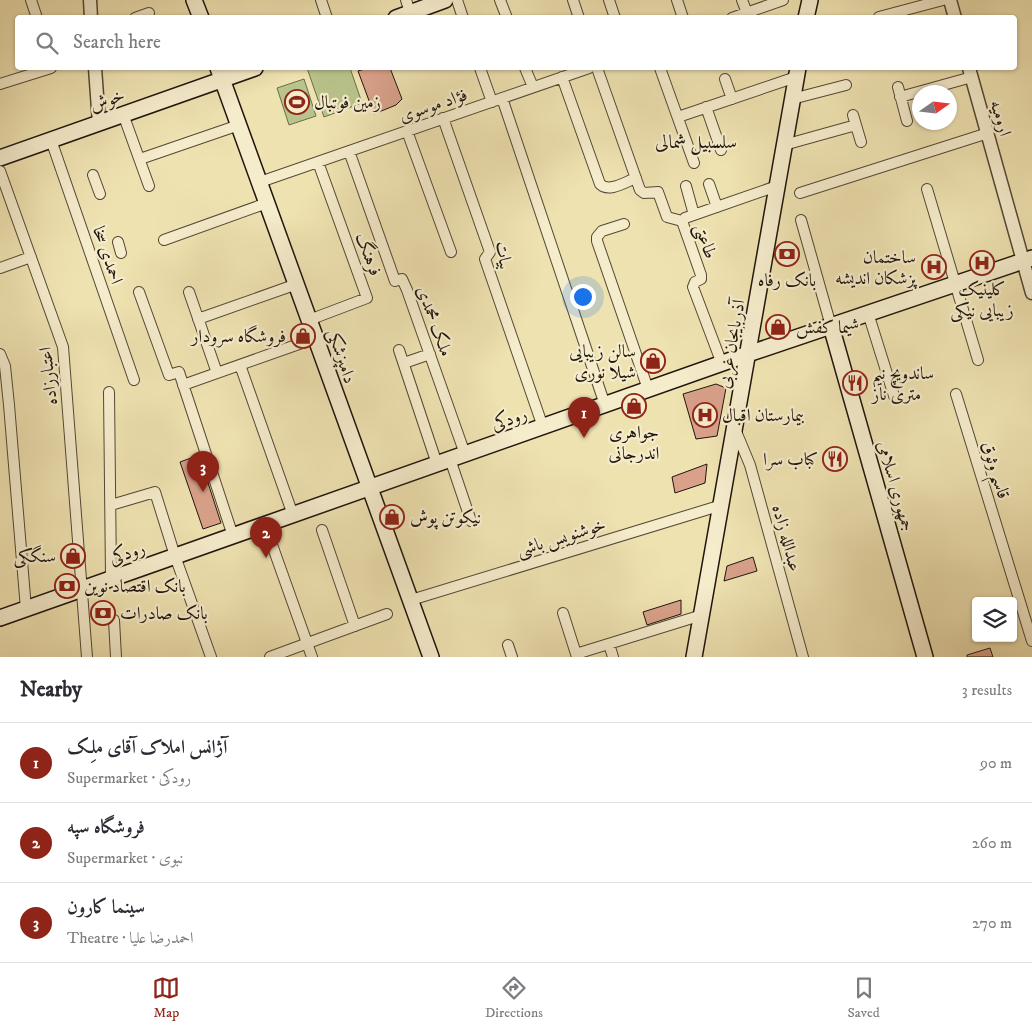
<!DOCTYPE html>
<meta charset="utf-8">
<style>
body{margin:0;font-family:"IM FELL DW Pica",Amiri,serif;background:#f2f2f3;color:#2b2b33}
.controls{position:absolute;right:15px;bottom:15px;display:grid;overflow:hidden;border-radius:5px;box-shadow:0 1px 4px #0004}
.controls button{width:45px;height:45px;display:grid;place-items:center;padding:0;border:0;border-bottom:1px solid #e1e1e2;background:#fff;color:#2b2b33;font:25px sans-serif}
.compass{position:absolute;left:912px;top:85px;width:45px;height:45px;border-radius:50%;background:#fff;box-shadow:0 1px 4px #0004;rotate:76deg}
.you{position:absolute;left:582px;top:296px;width:18px;height:18px;margin:-12px;border:4px solid #fff;border-radius:50%;background:#1a73e8;box-shadow:0 0 0 8px #1a73e833}
.badge{display:grid;place-items:center;width:32px;height:32px;border-radius:50%;background:#8f2418;color:#fff;font-size:16px;font-weight:700}
.pin{position:absolute;translate:-50% -41px;filter:drop-shadow(0 1px 2px #0008)}
.pin::after{content:'';position:absolute;top:26px;width:18px;height:15px;background:inherit;clip-path:polygon(0 0,100% 0,50% 100%)}
.list{margin:0;padding:0;list-style:none}
h2{display:flex;justify-content:space-between;align-items:center;height:65px;margin:0;padding:0 20px;font-size:21px}
h2 small{font-size:16px;font-weight:400;color:#7c7c81}
.list li{display:grid;grid-template-columns:32px 1fr auto;gap:15px;align-items:center;box-sizing:border-box;height:80px;padding:0 20px;border-top:1px solid #e1e1e2}
.list b{display:block;font-size:19px;white-space:nowrap}
.list p{margin:0;font-size:16px;white-space:nowrap;color:#7c7c81}
.list em{font-size:16px;font-style:normal;color:#7c7c81}
.icon{flex:none;width:28px;height:28px;fill:none;stroke:currentColor;stroke-width:2;stroke-linecap:round;stroke-linejoin:round}
.map{position:relative;flex:none;width:1032px;height:657px;overflow:hidden}
.search{position:absolute;background:#fff;box-shadow:0 1px 4px #0004;left:15px;right:15px;top:15px;height:55px;display:flex;align-items:center;gap:12px;box-sizing:border-box;padding:0 18px;border-radius:5px;color:#7c7c81;font-size:19px}
.sheet{height:305px;background:#fff}
nav{display:flex;justify-content:space-around;align-items:center;box-sizing:border-box;height:70px;border-top:1px solid #e1e1e2;background:#fff;font-size:14px;color:#7c7c81}
nav a{display:grid;justify-items:center;gap:2px}
nav .on{color:#8f2418}
.map>svg:first-child{display:block}
</style>
<div class="map">
<svg width="1032" height="657" viewBox="0 0 1032 657">
<rect width="100%" height="100%" fill="#efe2b1"/>
<filter id="stains"><feTurbulence type="fractalNoise" baseFrequency=".004" numOctaves="4"/><feColorMatrix values="0 0 0 0 .2 0 0 0 0 .09 0 0 0 0 .02 0 0 0 .5 -.17"/></filter>
<radialGradient id="worn" r=".72"><stop offset=".6" stop-color="#630" stop-opacity="0"/><stop offset="1" stop-color="#630" stop-opacity=".3"/></radialGradient>
<path fill="#b9c38c" stroke="#6c6c4c" d="M307,68H350L362,103L324,117Z
M304,79L316,116L289,125L277,88Z"/>
<path fill="#d9a18a" stroke="#1f150c" d="M368,68H390L402,99L396,105L374,114L358,71Z
M716,384L726,388L717,436L696,439L683,394Z
M199,455L221,523L203,529L180,462Z
M707,464L705,483L675,493L672,477Z
M753,557L757,571L724,581L727,566Z
M681,600V614L647,625L643,612Z
M990,648L993,657H967V655Z"/>
<g fill="none" stroke-linecap="round" stroke-linejoin="round">
<defs>
<path id="minor" d="M31,0L37,18
M321,0L327,18
M406,0L410,12
M457,0L463,18
M500,0L507,18
M573,0L579,18
M609,0L615,18
M677,0L683,18
M742,0L747,13
M879,17L943,0
M135,18L149,13
M732,18L783,0
M480,68L492,102
M525,68L533,87
M597,68L640,190L644,193L658,192L667,217L682,221
M660,68L694,163
M562,77L600,184C609,193 625,182 636,178
M725,79L732,99
M0,84L51,68
M898,87L907,121
M900,97L972,77
M502,98L605,405
M792,99L846,85
M706,107L721,150
M123,114L149,186
M853,115L861,142
M678,117L796,77
M443,118L490,252L485,259L543,427
M407,131L451,252
M51,140L134,380
M784,145L856,125
M349,151L395,281L402,279L407,290L465,454
M140,159L239,125
M0,171L63,347L87,657
M93,175L100,194
M260,182L589,68
M709,184L717,207
M686,186L694,215
M927,189L978,360
M800,193L988,133
M801,220L831,326
M682,221L701,275V279L695,282L693,287L722,364
M682,221L685,218L777,186
M624,224L602,231L597,237V241L648,389
M164,240L267,203
M118,242L121,253
M0,268L31,257
M139,292L169,375L179,372L233,536
M189,292L217,373
M868,313L894,396
M198,319L297,284
M309,320L367,298L318,162
M399,350L437,464
M0,354L5,366L9,405L26,609
M404,363L430,354
M240,365L293,515
M183,385L316,338
M109,392L111,578
M956,394L1032,641
M735,429L750,465L803,657
M450,459L471,521
M111,505L155,492L175,556L211,657
M265,525L312,657
M322,530L355,626
M411,600L722,505
M563,613L577,657
M114,620L116,657
M609,644L613,657
M508,645L512,657
M576,654L702,615
M270,657L387,614"/>
<path id="tertiary" d="M90,0L91,18
M950,0L955,18
M95,68L99,123
M969,68L1032,293"/>
<path id="secondary" d="M194,0L201,18
M396,18L445,0
M806,18L810,0
M218,68L431,657
M0,158L255,68
M831,326L925,657
M0,618L748,354L1032,258
M694,657L798,68"/>
</defs>
<use href="#minor" stroke="#534835" stroke-width="12"/>
<use href="#tertiary" stroke="#534835" stroke-width="15"/>
<use href="#secondary" stroke="#1f150c" stroke-width="18"/>
<use href="#minor" stroke="#f5eccc" stroke-width="10"/>
<use href="#tertiary" stroke="#f5eccc" stroke-width="12"/>
<use href="#secondary" stroke="#f5eccc" stroke-width="15"/>
</g>
<defs>
<symbol id="stadium-ring" viewBox="-11 -11 22 22"><circle r="9.5" fill="#f5eccc" stroke="#8f2418" stroke-width="1.5"/><path d="M0-5a6.5 5 0 1 0 0 10a6.5 5 0 1 0 0-10ZM-3.5-1.8h7v3.6h-7Z" fill="#8f2418"/></symbol>
<symbol id="bank-ring" viewBox="-11 -11 22 22"><circle r="9.5" fill="#f5eccc" stroke="#8f2418" stroke-width="1.5"/><path d="M-6-4H6V4H-6ZM0-2.3a2.3 2.3 0 1 0 0 4.6a2.3 2.3 0 1 0 0-4.6Z" fill="#8f2418"/></symbol>
<symbol id="hospital-ring" viewBox="-11 -11 22 22"><circle r="9.5" fill="#f5eccc" stroke="#8f2418" stroke-width="1.5"/><path d="M-5-5h3v3.5h4V-5h3V5h-3V1.5h-4V5h-3Z" fill="#8f2418"/></symbol>
<symbol id="shop-ring" viewBox="-11 -11 22 22"><circle r="9.5" fill="#f5eccc" stroke="#8f2418" stroke-width="1.5"/><path d="M-5-2.5h2.3a2.7 3.5 0 0 1 5.4 0H5L5.5 6h-11ZM-1.5-2.5h3a1.5 2.3 0 0 0-3 0Z" fill="#8f2418"/></symbol>
<symbol id="restaurant-ring" viewBox="-11 -11 22 22"><circle r="9.5" fill="#f5eccc" stroke="#8f2418" stroke-width="1.5"/><path d="M-5-6h1v4h1v-4h1v4h1v-4h1v5L-1.5 .5V6h-2V.5L-5-1ZM5-6V6H3V1.5H1.5Q1.5-4 5-6Z" fill="#8f2418"/></symbol>
</defs>
<g fill-rule="evenodd">
<use href="#stadium-ring" x="283" y="88" width="28" height="28"/>
<use href="#bank-ring" x="773" y="240" width="28" height="28"/>
<use href="#hospital-ring" x="968" y="249" width="28" height="28"/>
<use href="#hospital-ring" x="920" y="253" width="28" height="28"/>
<use href="#shop-ring" x="764" y="313" width="28" height="28"/>
<use href="#shop-ring" x="289" y="322" width="28" height="28"/>
<use href="#shop-ring" x="639" y="347" width="28" height="28"/>
<use href="#restaurant-ring" x="841" y="369" width="28" height="28"/>
<use href="#shop-ring" x="620" y="392" width="28" height="28"/>
<use href="#hospital-ring" x="691" y="401" width="28" height="28"/>
<use href="#restaurant-ring" x="821" y="445" width="28" height="28"/>
<use href="#shop-ring" x="378" y="503" width="28" height="28"/>
<use href="#shop-ring" x="59" y="542" width="28" height="28"/>
<use href="#bank-ring" x="53" y="572" width="28" height="28"/>
<use href="#bank-ring" x="89" y="599" width="28" height="28"/>
</g>
<g text-anchor="middle" stroke-width="4.5" stroke-linejoin="round" paint-order="stroke">
<g font-size="18" fill="#1f150c" stroke="#f5eccc">
<text transform="translate(107 100) rotate(-20)" y="6">خوش</text>
<text transform="translate(433 105) rotate(-19)" y="6">فؤاد موسوی</text>
<text transform="translate(1001 118) rotate(74)" y="6">ارومیه</text>
<text transform="translate(706 241) rotate(71)" y="6">طاعتی</text>
<text transform="translate(369 254) rotate(70)" y="6">فرهنگ</text>
<text transform="translate(108 255) rotate(71)" y="6">احمدی سخا</text>
<text transform="translate(504 255) rotate(80)" y="6">بیات</text>
<text transform="translate(435 321) rotate(70)" y="6">ملک محمدی</text>
<text transform="translate(731 344) rotate(-80)" y="6">آذربایجان غربی</text>
<text transform="translate(342 356) rotate(71)" y="6">دامپزشکی</text>
<text transform="translate(48 376) rotate(-96)" y="6">اعتبارزاده</text>
<text transform="translate(509 419) rotate(-19)" y="6">رودکی</text>
<text transform="translate(996 470) rotate(73)" y="6">قاسم وثوق</text>
<text transform="translate(896 486) rotate(74)" y="6">جمهوری اسلامی</text>
<text transform="translate(561 537) rotate(-17)" y="6">خوشنویس باشی</text>
<text transform="translate(787 538) rotate(75)" y="6">عبدالله زاده</text>
<text transform="translate(127 553) rotate(-19)" y="6">رودکی</text>
</g>
<g font-size="18" fill="#1f150c" stroke="#f5eccc" text-anchor="start">
<text x="314" y="108">زمین فوتبال</text>
<text x="916" y="263" text-anchor="end">ساختمان<tspan x="916" dy="21">پزشکان اندیشه</tspan></text>
<text x="787" y="286" text-anchor="middle">بانک رفاه</text>
<text x="982" y="295" text-anchor="middle">کلینیک<tspan x="982" dy="21">زیبایی نیکی</tspan></text>
<text x="796" y="333">شیما کفش</text>
<text x="286" y="342" text-anchor="end">فروشگاه سرودار</text>
<text x="636" y="357" text-anchor="end">سالن زیبایی<tspan x="636" dy="21">شیلا نوری</tspan></text>
<text x="872" y="379">ساندویچ نیم<tspan x="872" dy="21">متری ناز</tspan></text>
<text x="722" y="421">بیمارستان اقبال</text>
<text x="634" y="438" text-anchor="middle">جواهری<tspan x="634" dy="21">اندرجانی</tspan></text>
<text x="818" y="465" text-anchor="end">کباب سرا</text>
<text x="410" y="523">نیکوتن پوش</text>
<text x="56" y="562" text-anchor="end">سنگکی</text>
<text x="84" y="592">بانک اقتصاد نوین</text>
<text x="120" y="619">بانک صادرات</text>
</g>
<g font-size="19" fill="#1f150c" stroke="#f5eccc">
<text x="696" y="148">سلسبیل شمالی</text>
</g>
</g>
<rect width="100%" height="100%" filter="url(#stains)"/>
<rect width="100%" height="100%" fill="url(#worn)"/>
</svg>
<div class="controls">
<button><svg class="icon" aria-label="layers" viewBox="0 0 24 24"><path d="M12 4l9 5-9 5-9-5zM3 14l9 5 9-5"/></svg></button>
</div>
<svg class="compass" viewBox="-18 -18 36 36"><path d="M0-13l5 13h-10z" fill="#e53935"/><path d="M0 13l5-13h-10z" fill="#7c7c81"/></svg>
<div class="you"></div>
<div class="pin badge" style="left:584px;top:438px">1</div>
<div class="pin badge" style="left:266px;top:558px">2</div>
<div class="pin badge" style="left:203px;top:492px">3</div>
<div class="search"><svg class="icon" aria-label="search" viewBox="0 0 24 24"><circle cx="10" cy="10" r="6"/><path d="M15 15l6 6"/></svg>Search here</div>
</div>
<section class="sheet">
<h2>Nearby<small>3 results</small></h2>
<ul class="list">
<li><span class="badge">1</span><div><b>آژانس املاک آقای ملِک</b><p>Supermarket · رودکی</p></div><em>90 m</em></li>
<li><span class="badge">2</span><div><b>فروشگاه سپه</b><p>Supermarket · نبوی</p></div><em>260 m</em></li>
<li><span class="badge">3</span><div><b>سینما کارون</b><p>Theatre · احمدرضا علیا</p></div><em>270 m</em></li>
</ul>
</section>
<nav>
<a class="on"><svg class="icon" aria-label="map" viewBox="0 0 24 24"><path d="M3 6l6-2 6 2 6-2v14l-6 2-6-2-6 2zM9 4v14M15 6v14"/></svg>Map</a>
<a><svg class="icon" aria-label="directions" viewBox="0 0 24 24"><path d="M12 3l9 9-9 9-9-9zM9 14v-3h6M13 9l2 2-2 2"/></svg>Directions</a>
<a><svg class="icon" aria-label="saved" viewBox="0 0 24 24"><path d="M7 4h10v16l-5-4-5 4z"/></svg>Saved</a>
</nav>
